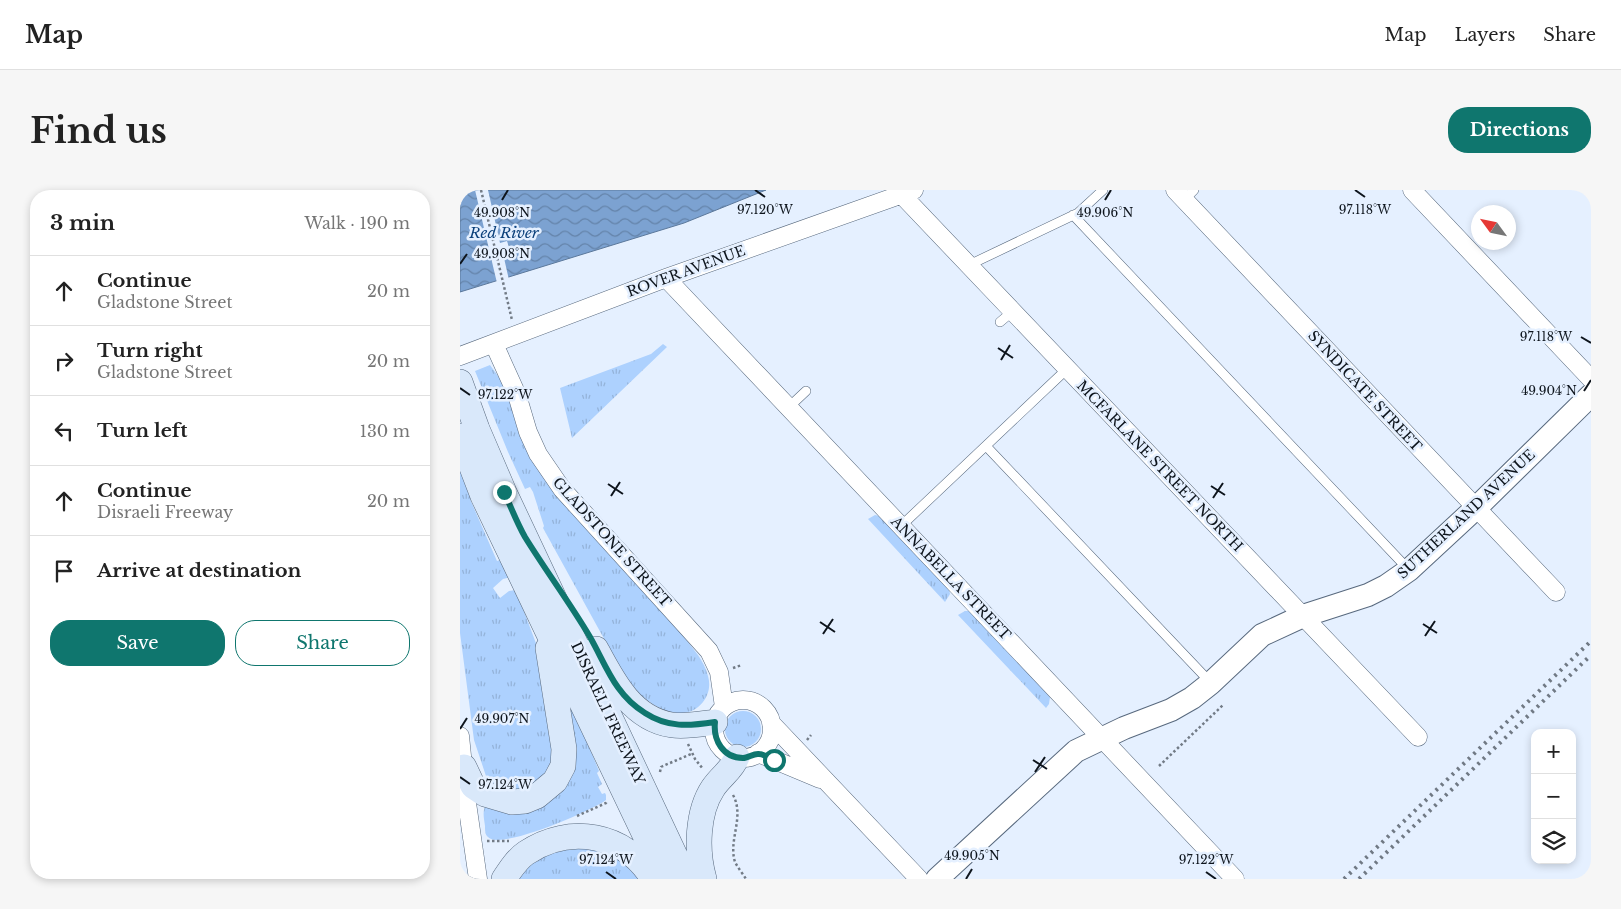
<!DOCTYPE html>
<meta charset="utf-8">
<style>
body{margin:0;font-family:"Libre Baskerville",serif;background:#f6f6f6;color:#222}
.controls{position:absolute;right:15px;bottom:15px;display:grid;overflow:hidden;border-radius:10px;box-shadow:0 2px 8px #0003}
.controls button{width:45px;height:45px;display:grid;place-items:center;padding:0;border:0;border-bottom:1px solid #e0e0e0;background:#fff;color:#222;font:25px sans-serif}
.compass{position:absolute;left:1011px;top:15px;width:45px;height:45px;border-radius:50%;background:#fff;box-shadow:0 2px 8px #0003;rotate:303deg}
.stop{position:absolute;width:15px;height:15px;margin:-11px;border:4px solid #0f766e;border-radius:50%;background:#fff}
.stop.end{background:#0f766e;border-color:#fff;box-shadow:0 1px 5px #0008}
.list{margin:0;padding:0;list-style:none}
h2{display:flex;justify-content:space-between;align-items:center;height:65px;margin:0;padding:0 20px;font-size:21px}
h2 small{font-size:16px;font-weight:400;color:#767676}
.list li{display:grid;grid-template-columns:32px 1fr auto;gap:15px;align-items:center;box-sizing:border-box;height:70px;padding:0 20px;border-top:1px solid #e0e0e0}
.list b{display:block;font-size:19px;white-space:nowrap}
.list p{margin:0;font-size:16px;white-space:nowrap;color:#767676}
.list em{font-size:16px;font-style:normal;color:#767676}
.actions{display:flex;gap:10px;padding:15px 20px}
.actions a{flex:1;padding:11px 0;border:1px solid #0f766e;border-radius:20px;text-align:center;font-size:18px;color:#0f766e}
.actions .main{background:#0f766e;color:#fff}
.icon{flex:none;width:28px;height:28px;fill:none;stroke:currentColor;stroke-width:2;stroke-linecap:round;stroke-linejoin:round}
.map{position:relative;flex:none;width:1131px;height:689px;overflow:hidden;border-radius:20px}
header{display:flex;align-items:center;gap:30px;box-sizing:border-box;height:70px;padding:0 25px;background:#fff;border-bottom:1px solid #e0e0e0}
header strong{font-size:24px}
nav{display:flex;gap:28px;margin-inline-start:auto;font-size:18px}
.intro{display:flex;align-items:center;justify-content:space-between;box-sizing:border-box;height:120px;padding:0 30px}
h1{margin:0;font-size:35px}
.button{padding:12px 22px;border-radius:20px;background:#0f766e;color:#fff;font-size:18px;font-weight:700}
main{display:flex;gap:30px;padding:0 30px}
aside{flex:1;background:#fff;border-radius:20px;box-shadow:0 2px 8px #0003}
.map>svg:first-child{display:block}
</style>
<header>
<strong>Map</strong>
<nav><a>Map</a><a>Layers</a><a>Share</a></nav>
</header>
<div class="intro"><h1>Find us</h1><a class="button">Directions</a></div>
<main>
<aside>
<h2>3 min<small>Walk · 190 m</small></h2>
<ul class="list">
<li><svg class="icon" aria-label="ahead" viewBox="0 0 24 24"><path d="M12 20V5M6 11l6-6 6 6"/></svg><div><b>Continue</b><p>Gladstone Street</p></div><em>20 m</em></li>
<li><svg class="icon" aria-label="right" viewBox="0 0 24 24"><path d="M7 20v-9h11M14 6l5 5-5 5"/></svg><div><b>Turn right</b><p>Gladstone Street</p></div><em>20 m</em></li>
<li><svg class="icon" aria-label="left" viewBox="0 0 24 24"><path d="M17 20v-9H6M10 6l-5 5 5 5"/></svg><div><b>Turn left</b></div><em>130 m</em></li>
<li><svg class="icon" aria-label="ahead" viewBox="0 0 24 24"><path d="M12 20V5M6 11l6-6 6 6"/></svg><div><b>Continue</b><p>Disraeli Freeway</p></div><em>20 m</em></li>
<li><svg class="icon" aria-label="arrive" viewBox="0 0 24 24"><path d="M6 21V4h12l-3 4 3 4H6"/></svg><div><b>Arrive at destination</b></div></li>
</ul>
<div class="actions"><a class="main">Save</a><a>Share</a></div>
</aside>
<div class="map">
<svg width="1131" height="689" viewBox="0 0 1131 689">
<defs>
<pattern id="grass-tufts" width="24" height="20" patternUnits="userSpaceOnUse" patternTransform="scale(1.25)"><rect width="24" height="20" fill="#add1fe"/><path d="M3 7l-1-3M5 7V3M7 7l1-3M15 17l-1-3M17 17v-4M19 17l1-3" fill="none" stroke="#94b3d9"/></pattern>
<pattern id="water-waves" width="16" height="10" patternUnits="userSpaceOnUse" patternTransform="scale(1.25)"><rect width="16" height="10" fill="#7ca2d1"/><path d="M0 5q4-4 8 0t8 0" fill="none" stroke="#6483a9"/></pattern>
</defs>
<rect width="100%" height="100%" fill="#e5f0ff"/>
<path fill="url(#grass-tufts)" d="M203,154L207,157L112,248L100,198L191,164Z
M30,175L43,193L58,231L238,465C242,471 246,478 248,486C254,506 237,526 216,523C195,520 176,503 164,485L83,338L84,336L73,302L70,297L65,299L48,262L15,181Z
M0,267L16,305L10,309L37,371L43,369L51,387L43,389L33,398L40,408L49,401L56,400L83,472L99,558L84,592L54,602L36,595L26,586L14,550L0,443Z
M415,325L419,326L489,399L490,404L485,412L408,329Z
M505,421H509L513,424L590,507L589,514L586,518L498,425Z
M109,514L122,539L139,581L137,583L142,594L138,597L142,604L145,603L146,605V610C133,620 40,661 28,647C25,645 25,640 25,636C24,628 22,622 26,614L40,619L115,574L116,567Z
M265 539a18 18 0 1 1 36 0a18 18 0 1 1-36 0Z
M143,658L185,689H56L66,677L93,660Z"/>
<path fill="url(#water-waves)" stroke="#5b789b" d="M0,0H306L224,33L0,102Z"/>
<path fill="#e5f0ff" d="M15,0H28L40,53L47,51L52,66L44,68L49,90L37,93Z"/>
<g fill="none" stroke-linecap="round" stroke-linejoin="round">
<defs>
<path id="service" d="M724,10L734,0
M613,25L948,379
M509,75L618,23L643,0
M540,132L553,121
M329,217L346,201
M526,256L751,493
M441,336L607,179"/>
<path id="minor" d="M715,0L1096,402
M952,0L1131,189
M442,5L958,547
M206,88L775,689
M34,154L57,205L68,242L78,264L102,299L249,461L259,482L264,517
M0,166L206,88L454,0
M254 539a29 29 0 1 1 58 0a29 29 0 1 1-58 0Z
M311,533L459,689
M0,546L6,606L18,689
M298,563L360,589"/>
<path id="tertiary" d="M477,689L616,561L664,538L711,520L732,508L751,493L802,445L843,426L908,405L926,396L949,380L1016,318L1131,205"/>
<path id="secondary" d="M0,192L17,239L44,302L226,689
M0,246L23,306L206,689
M136,459C153,491 172,529 212,535C226,537 241,534 255,532
M4,577L13,596L25,604L52,612L65,611L77,606L95,591L103,576L104,559L88,458
M44,689C50,680 57,669 66,663C109,634 166,643 193,689
M244,689C236,661 237,622 253,598C261,586 272,580 277,567"/>
</defs>
<use href="#service" stroke="#58697e" stroke-width="10"/>
<use href="#minor" stroke="#58697e" stroke-width="19"/>
<use href="#tertiary" stroke="#58697e" stroke-width="24"/>
<use href="#secondary" stroke="#58697e" stroke-width="26"/>
<path stroke="#727b86" stroke-width="2.5" stroke-dasharray="2.5 2.5" stroke-linecap="butt" d="M21,0L52,130
M273,478L282,475
M347,550L351,545
M228,554L235,569L243,579
M699,576L763,515
M200,582L201,577L203,576L231,564
M273,605C285,627 268,650 275,672C278,678 283,684 286,689
M117,626L146,613L147,611
M27,651H49"/>
<use href="#service" stroke="#fff" stroke-width="9"/>
<use href="#minor" stroke="#fff" stroke-width="18"/>
<use href="#tertiary" stroke="#fff" stroke-width="22"/>
<use href="#secondary" stroke="#d9e8fa" stroke-width="25"/>
<path stroke="#707984" stroke-width="4" stroke-dasharray="2.5 5" stroke-linecap="butt" d="M884,689L1131,451
M899,689L1131,465"/>
</g>
<g fill="none" stroke-linecap="round" stroke-linejoin="round">
<path stroke="#0f766e" stroke-width="6" d="M44,302C51,317 57,333 65,347C86,381 110,413 130,447C146,475 155,505 185,523C208,538 229,536 255,532C253,550 263,568 283,568C288,568 294,563 299,564C303,564 310,568 314,570"/>
</g>
<path fill="none" stroke="#0e151d" stroke-width="2" d="M295,0L305,7M895,0L905,7M42,10L48,0M645,10L651,0M0,74L7,64M1121,147L1131,153M538,158L553,168M541,170L550,155M0,198L10,205M1124,201L1131,190M148,294L163,304M751,296L765,305M151,306L160,292M753,308L763,293M360,432L375,442M963,434L977,443M363,444L373,429M965,446L975,431M0,539L7,528M573,570L587,579M575,582L585,567M0,587L10,594M146,682L156,689M746,682L756,689M506,689L512,679"/>
<g text-anchor="middle" stroke-width="5" stroke-linejoin="round" paint-order="stroke">
<g font-size="14" fill="#0e151d" stroke="#e5f0ff">
<text transform="translate(226 81) rotate(-20)" y="5">ROVER AVENUE</text>
<text transform="translate(905 201) rotate(47)" y="5">SYNDICATE STREET</text>
<text transform="translate(700 276) rotate(46)" y="5">MCFARLANE STREET NORTH</text>
<text transform="translate(1006 324) rotate(-43)" y="5">SUTHERLAND AVENUE</text>
<text transform="translate(152 352) rotate(48)" y="5">GLADSTONE STREET</text>
<text transform="translate(491 388) rotate(46)" y="5">ANNABELLA STREET</text>
<text transform="translate(148 523) rotate(65)" y="5">DISRAELI FREEWAY</text>
</g>
<g font-size="15" font-style="italic" fill="#0c417b" stroke="#e5f0ff">
<text x="44" y="48">Red River</text>
</g>
</g>
<g font-size="12" text-anchor="middle" fill="#0e151d" stroke="#e5f0ff" stroke-width="5" stroke-linejoin="round" paint-order="stroke">
<text x="305" y="24">97.120°W</text>
<text x="905" y="24">97.118°W</text>
<text x="42" y="27">49.908°N</text>
<text x="645" y="27">49.906°N</text>
<text x="42" y="68">49.908°N</text>
<text x="1086" y="151">97.118°W</text>
<text x="1089" y="205">49.904°N</text>
<text x="45" y="209">97.122°W</text>
<text x="42" y="533">49.907°N</text>
<text x="45" y="599">97.124°W</text>
<text x="512" y="670">49.905°N</text>
<text x="146" y="674">97.124°W</text>
<text x="746" y="674">97.122°W</text>
</g>
</svg>
<div class="controls">
<button>+</button>
<button>−</button>
<button><svg class="icon" aria-label="layers" viewBox="0 0 24 24"><path d="M12 4l9 5-9 5-9-5zM3 14l9 5 9-5"/></svg></button>
</div>
<svg class="compass" viewBox="-18 -18 36 36"><path d="M0-13l5 13h-10z" fill="#e53935"/><path d="M0 13l5-13h-10z" fill="#767676"/></svg>
<div class="stop" style="left:314px;top:570px"></div>
<div class="stop end" style="left:44px;top:302px"></div>
</div>
</main>
